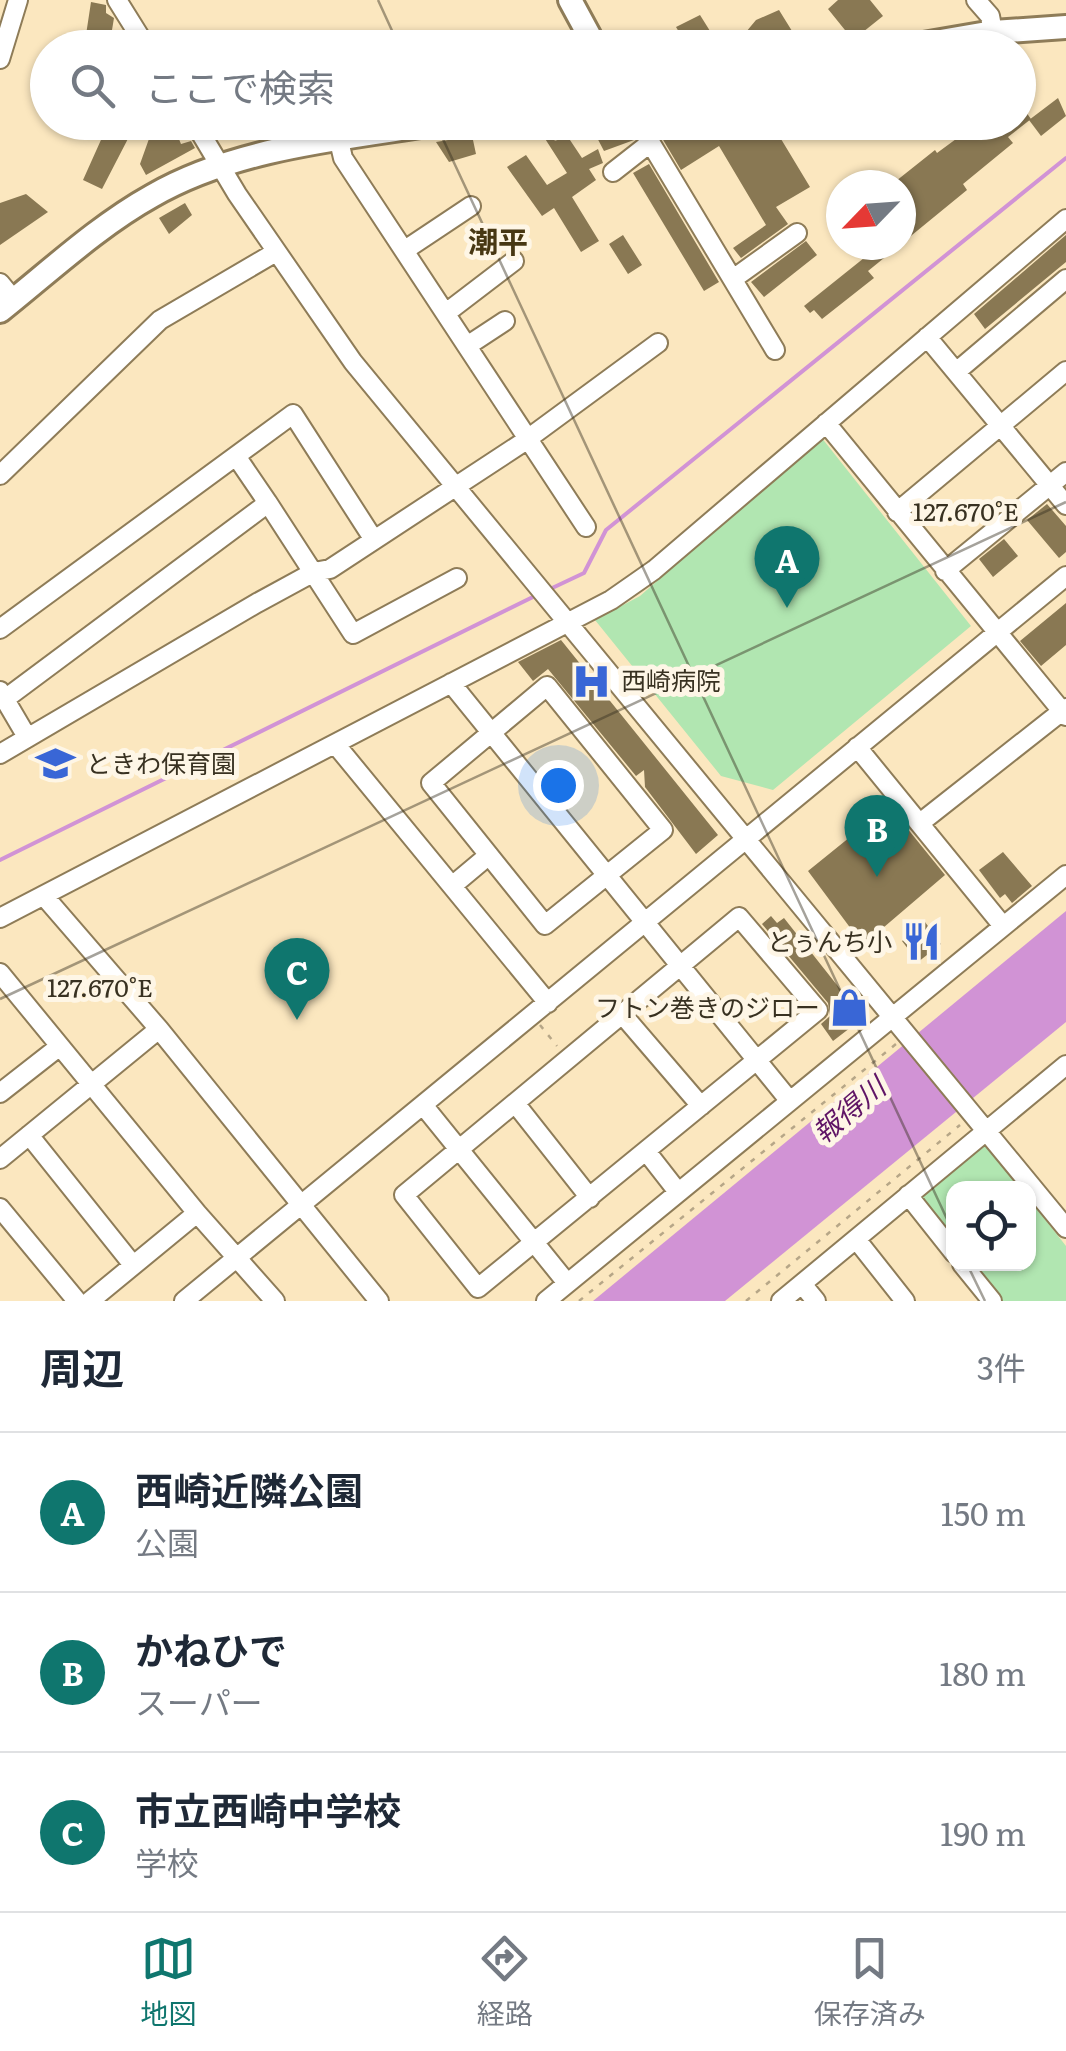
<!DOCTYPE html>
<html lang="ja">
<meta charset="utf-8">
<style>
body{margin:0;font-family:Literata,"Noto Sans JP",serif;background:#f2f2f3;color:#1f2937}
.controls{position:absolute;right:30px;bottom:30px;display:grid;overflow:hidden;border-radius:20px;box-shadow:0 2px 8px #0004}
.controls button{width:90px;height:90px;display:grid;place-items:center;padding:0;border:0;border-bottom:2px solid #e0e1e3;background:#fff;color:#1f2937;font:50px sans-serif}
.compass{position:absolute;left:826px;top:170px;width:90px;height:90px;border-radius:50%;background:#fff;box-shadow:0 2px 8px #0004;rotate:245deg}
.you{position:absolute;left:558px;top:785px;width:35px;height:35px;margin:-25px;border:8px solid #fff;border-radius:50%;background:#1a73e8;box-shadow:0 0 0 15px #1a73e833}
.badge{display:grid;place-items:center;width:65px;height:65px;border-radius:50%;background:#0f766e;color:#fff;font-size:32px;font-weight:700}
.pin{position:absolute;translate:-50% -82px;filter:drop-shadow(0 2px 5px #0008)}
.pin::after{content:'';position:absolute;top:52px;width:35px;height:30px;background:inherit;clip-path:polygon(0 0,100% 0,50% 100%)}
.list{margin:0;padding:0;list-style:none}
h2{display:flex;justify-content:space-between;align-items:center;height:130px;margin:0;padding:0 40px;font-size:42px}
h2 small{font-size:32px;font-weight:400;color:#747a83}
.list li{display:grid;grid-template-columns:65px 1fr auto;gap:30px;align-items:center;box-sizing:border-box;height:160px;padding:0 40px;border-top:2px solid #e0e1e3}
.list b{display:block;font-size:38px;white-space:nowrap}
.list p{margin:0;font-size:32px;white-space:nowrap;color:#747a83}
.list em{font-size:32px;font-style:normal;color:#747a83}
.icon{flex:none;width:55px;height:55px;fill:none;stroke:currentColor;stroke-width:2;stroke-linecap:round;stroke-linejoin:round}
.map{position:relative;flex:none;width:1066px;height:1301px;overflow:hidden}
.search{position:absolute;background:#fff;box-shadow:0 2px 8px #0004;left:30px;right:30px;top:30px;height:110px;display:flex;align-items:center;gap:25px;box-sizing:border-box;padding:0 35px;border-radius:55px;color:#747a83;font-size:38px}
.sheet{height:610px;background:#fff}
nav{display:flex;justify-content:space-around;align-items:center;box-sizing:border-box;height:140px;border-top:2px solid #e0e1e3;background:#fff;font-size:28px;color:#747a83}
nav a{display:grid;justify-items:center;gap:5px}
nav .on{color:#0f766e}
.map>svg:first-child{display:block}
</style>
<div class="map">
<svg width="1066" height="1301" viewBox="0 0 1066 1301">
<rect width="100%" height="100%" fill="#fbe7bf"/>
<path fill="#b1e6b1" d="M821,437L971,626L773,790L721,776L595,620L640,596Z
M984,1143L1020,1188H954L953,1245L915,1197Z
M1029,1199L1066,1246V1301H999L969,1264H1028Z"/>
<path fill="#d193d5" d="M1066,911V1022L725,1301H593Z"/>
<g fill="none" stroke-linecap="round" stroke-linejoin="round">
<path stroke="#d193d5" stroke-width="4" d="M548,590L584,573L606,530L1066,158
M0,860L539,594"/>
</g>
<path fill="#897853" d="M838,0H870L883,16L853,40L828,9Z
M91,2L106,5V13L114,18L109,48H84Z
M779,10L792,31L756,42L746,32L756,20Z
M700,15L710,31L686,44L676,27Z
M1058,98L1066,116L1041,136L1029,120Z
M1018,101L1031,119L1008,137L1013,143L963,184L967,190L901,244V185H891L935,150L937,153L971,128L966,122H1018Z
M109,122H172L181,144L191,141L195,148L146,175L140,164L150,136L133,129L102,189L83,180Z
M579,122L554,141L568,137L582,158L598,149L603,163L589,169L596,180L572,197L599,241L581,252L554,208L542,216L507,167L526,155L547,185L567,173L542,134L556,124Z
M626,122L634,140L604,151L593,130Z
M686,122H796L778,134L810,187L776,207L788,224L741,258L733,248L766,225L719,146L681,170L662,138Z
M454,139L473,140L476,154L449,162L436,142Z
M649,164L719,282L704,291L633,173Z
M26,194L48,212L0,245V203Z
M185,203L192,215L169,234L159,218Z
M623,235L642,265L628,274L609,244Z
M1066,235V262L985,329L974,314Z
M806,241L817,255L764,297L751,282Z
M862,245H900L868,271L874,278L822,319L814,310L810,313L804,306L869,254Z
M1047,504L1066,526V552L1059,558L1027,520Z
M1004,539L1018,556L993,577L979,559Z
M1066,603V645L1041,666L1020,641Z
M561,640L718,835L696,854L645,787L644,770L636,776L548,669L533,681L518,662Z
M882,808L894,812L945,875L863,945L808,871L855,833L865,814Z
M1003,852L1032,886L1012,903L1005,894L1000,898L979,870Z
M771,916L777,923L784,918L863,1018L833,1041L821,1024L830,1016L828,1003L762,924Z
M925,922L941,944L918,962L902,941Z"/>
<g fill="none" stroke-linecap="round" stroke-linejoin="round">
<defs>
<path id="minor" d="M117,0L147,48
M976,0L990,16L993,32
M0,59L18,0
M194,122L237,194L353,362L1066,1228
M638,122L775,350
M339,141L343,158L586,527
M613,172L650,143
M405,250L471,206
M733,279L797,233
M0,283L14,300
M446,313L514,261
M927,337L1066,505
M467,346L505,321
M956,372L1066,279
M826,423L1066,716
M236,456L268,503
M0,475L160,320L276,252
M897,512L1066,371
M945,571L1066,472
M0,629L293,414L374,540
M451,683L789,1100
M547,686L663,830L545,925L431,783Z
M0,691L27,737
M5,699L268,503L353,634L457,578
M336,745L548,1003
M857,747L1003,926
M0,754L257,603L314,572L330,569L522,443L658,343
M920,823L1066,708
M452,886L489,855
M44,896L159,1029L379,1301
M739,917L818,1010L478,1288L404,1195Z
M0,918L611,600L654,570L1066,219
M0,973L197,1213L275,1301
M622,1014L701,1106
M0,1093L60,1046
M515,1103L590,1198
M423,1105L567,1283
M29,1135L133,1265
M646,1151L678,1192
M0,1159L159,1029
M908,1195L954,1253
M0,1208L77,1301
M856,1239L905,1301
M962,1264L992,1301
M802,1284L816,1301
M90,1301L197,1213
M184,1301L1066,576
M546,1301L1066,875
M781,1301L1066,1065"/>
<path id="major" d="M570,0L596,48
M900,48L993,32L1066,27
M0,311C49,272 98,226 152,196C238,146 350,138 447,122"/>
</defs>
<use href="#minor" stroke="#8e7c58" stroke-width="22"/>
<use href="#major" stroke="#8e7c58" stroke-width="28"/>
<path stroke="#b6a687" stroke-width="2.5" stroke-dasharray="5 8" stroke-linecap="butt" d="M540,1025L557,1046
M579,1301L896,1044
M746,1301L960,1125"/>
<use href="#minor" stroke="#fff" stroke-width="18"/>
<use href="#major" stroke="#fff" stroke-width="22"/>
</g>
<path fill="none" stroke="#383121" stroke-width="2.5" stroke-opacity="0.45" d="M378,0L400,48M435,122L954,1234M0,999L1066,502M967,1264L985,1301"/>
<defs>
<symbol id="hospital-bare" viewBox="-9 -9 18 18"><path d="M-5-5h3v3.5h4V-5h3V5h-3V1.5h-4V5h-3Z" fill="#3966d6" stroke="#fef6e6" stroke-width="2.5" paint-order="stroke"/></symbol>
<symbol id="school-bare" viewBox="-9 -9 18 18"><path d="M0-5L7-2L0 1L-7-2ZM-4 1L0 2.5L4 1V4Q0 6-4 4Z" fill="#3966d6" stroke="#fef6e6" stroke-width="2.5" paint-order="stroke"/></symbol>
<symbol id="restaurant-bare" viewBox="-9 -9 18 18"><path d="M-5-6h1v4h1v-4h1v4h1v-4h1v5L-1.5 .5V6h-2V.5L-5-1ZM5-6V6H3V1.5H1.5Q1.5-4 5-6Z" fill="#3966d6" stroke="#fef6e6" stroke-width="2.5" paint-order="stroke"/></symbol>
<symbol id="shop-bare" viewBox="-9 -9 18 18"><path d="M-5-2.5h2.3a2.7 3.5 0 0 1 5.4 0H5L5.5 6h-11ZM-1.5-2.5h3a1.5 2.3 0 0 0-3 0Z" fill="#3966d6" stroke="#fef6e6" stroke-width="2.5" paint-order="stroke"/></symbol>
</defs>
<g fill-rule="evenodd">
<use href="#hospital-bare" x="564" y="654" width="55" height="55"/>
<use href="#school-bare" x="28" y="736" width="55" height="55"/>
<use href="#restaurant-bare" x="894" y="914" width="55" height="55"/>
<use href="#shop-bare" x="822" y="980" width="55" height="55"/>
</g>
<g text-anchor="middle" stroke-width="10" stroke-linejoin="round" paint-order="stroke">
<g font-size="25" fill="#383121" stroke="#fef6e6" text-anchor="start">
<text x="621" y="690">西崎病院</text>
<text x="86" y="773">ときわ保育園</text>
<text x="892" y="951" text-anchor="end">とぅんち小</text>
<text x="820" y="1017" text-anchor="end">フトン巻きのジロー</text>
</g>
<g font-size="28" font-style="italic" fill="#601566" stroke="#fef6e6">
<text transform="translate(849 1110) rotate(-40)" y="10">報得川</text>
</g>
<g font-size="30" font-weight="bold" fill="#473713" stroke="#fef6e6">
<text x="498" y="253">潮平</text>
</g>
</g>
<g font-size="25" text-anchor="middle" fill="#383121" stroke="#fef6e6" stroke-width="10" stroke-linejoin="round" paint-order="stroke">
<text x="966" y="521">127.670°E</text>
<text x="100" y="997">127.670°E</text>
</g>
</svg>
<div class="controls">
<button><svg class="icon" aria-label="locate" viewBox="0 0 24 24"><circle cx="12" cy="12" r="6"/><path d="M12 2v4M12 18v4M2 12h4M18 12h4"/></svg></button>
</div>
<svg class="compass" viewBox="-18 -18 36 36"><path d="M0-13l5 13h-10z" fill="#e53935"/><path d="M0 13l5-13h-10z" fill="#747a83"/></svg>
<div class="you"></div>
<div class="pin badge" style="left:787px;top:608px">A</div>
<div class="pin badge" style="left:877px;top:877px">B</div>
<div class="pin badge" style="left:297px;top:1020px">C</div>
<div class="search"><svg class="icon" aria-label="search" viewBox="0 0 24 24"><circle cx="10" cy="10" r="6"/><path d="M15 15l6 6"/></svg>ここで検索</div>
</div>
<section class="sheet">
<h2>周辺<small>3件</small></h2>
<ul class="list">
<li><span class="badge">A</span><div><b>西崎近隣公園</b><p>公園</p></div><em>150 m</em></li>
<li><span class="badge">B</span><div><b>かねひで</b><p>スーパー</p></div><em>180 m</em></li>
<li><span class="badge">C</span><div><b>市立西崎中学校</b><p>学校</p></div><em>190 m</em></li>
</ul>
</section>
<nav>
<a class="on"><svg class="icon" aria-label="map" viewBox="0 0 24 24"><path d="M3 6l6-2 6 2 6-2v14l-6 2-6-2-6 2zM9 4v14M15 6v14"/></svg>地図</a>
<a><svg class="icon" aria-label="directions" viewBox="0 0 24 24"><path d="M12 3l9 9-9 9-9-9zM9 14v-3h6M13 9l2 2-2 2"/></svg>経路</a>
<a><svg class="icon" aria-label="saved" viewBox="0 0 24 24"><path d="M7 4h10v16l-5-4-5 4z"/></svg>保存済み</a>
</nav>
